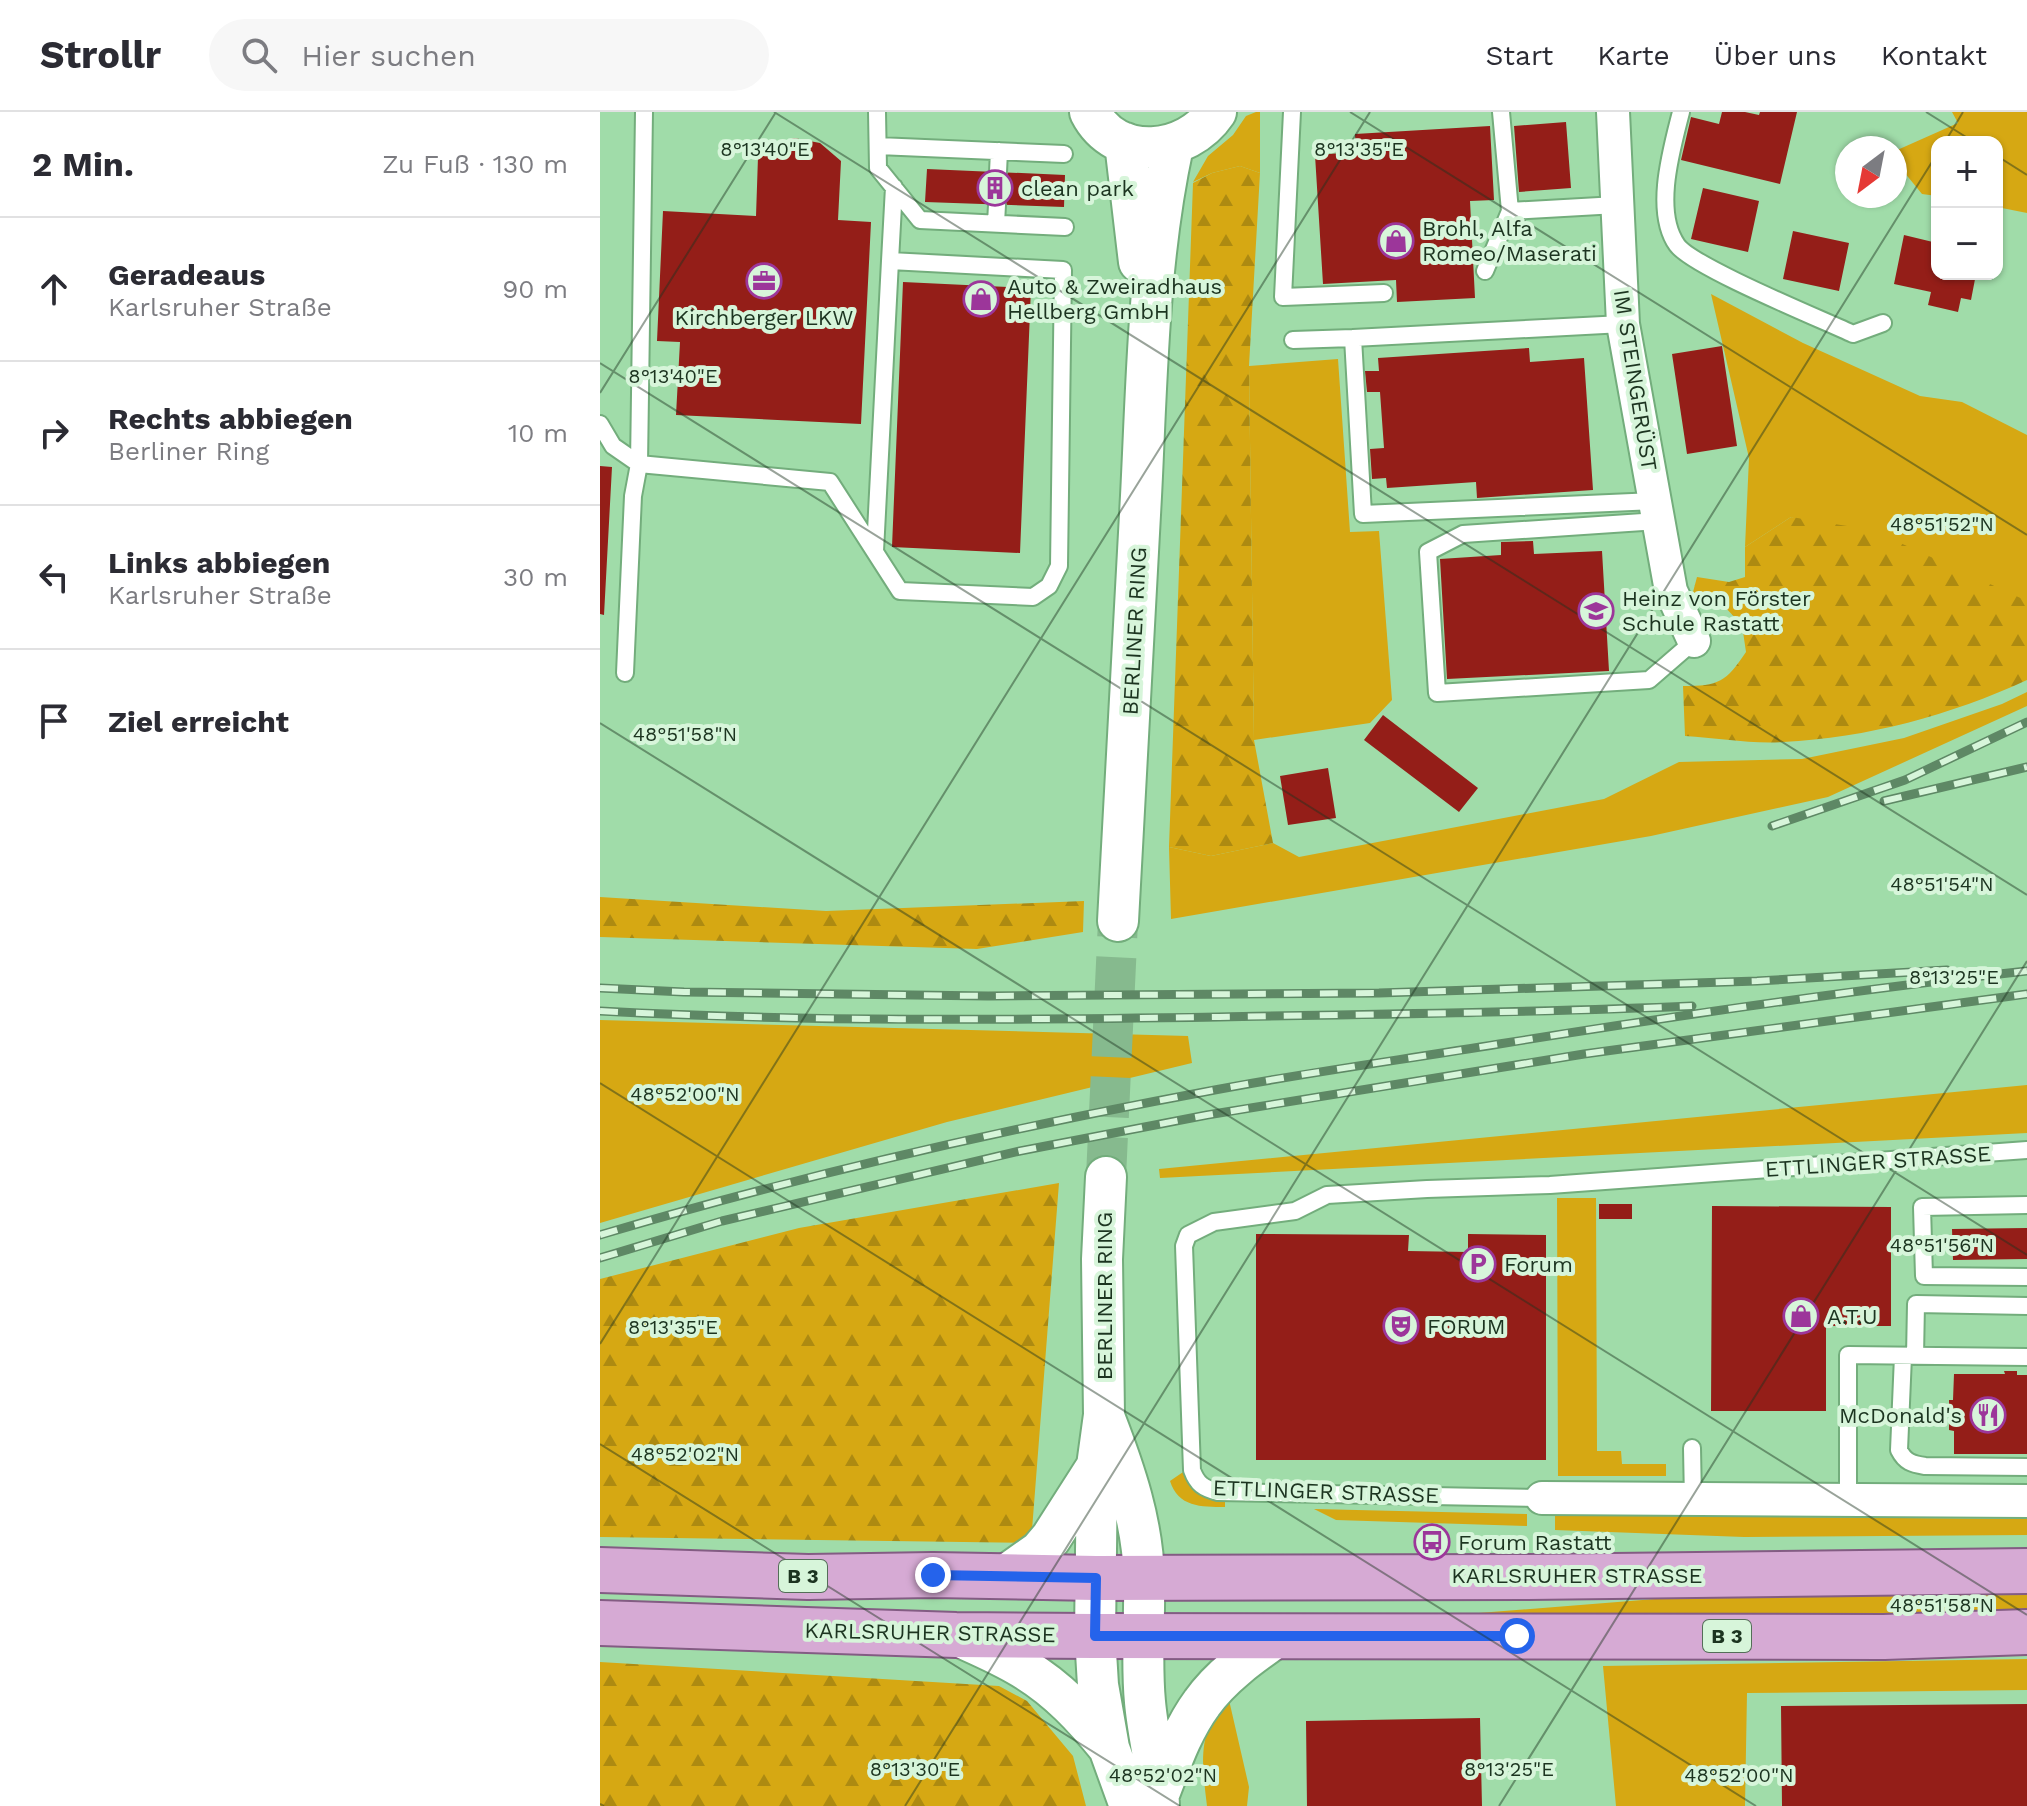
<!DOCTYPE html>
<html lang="de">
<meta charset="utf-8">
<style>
body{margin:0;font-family:"Work Sans",sans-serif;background:#f7f7f7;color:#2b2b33}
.controls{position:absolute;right:24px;top:24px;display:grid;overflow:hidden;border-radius:16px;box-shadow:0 2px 6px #0004}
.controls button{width:72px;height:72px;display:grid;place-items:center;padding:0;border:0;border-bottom:2px solid #e1e1e2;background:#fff;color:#2b2b33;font:40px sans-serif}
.compass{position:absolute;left:1235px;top:24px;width:72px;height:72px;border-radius:50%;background:#fff;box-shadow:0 2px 6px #0004;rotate:212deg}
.stop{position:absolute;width:24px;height:24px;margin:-18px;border:6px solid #2563eb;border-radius:50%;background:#fff}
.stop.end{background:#2563eb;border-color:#fff;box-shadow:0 2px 8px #0008}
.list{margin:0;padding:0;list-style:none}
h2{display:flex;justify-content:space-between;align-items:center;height:104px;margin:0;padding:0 32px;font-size:34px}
h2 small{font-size:26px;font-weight:400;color:#7c7c81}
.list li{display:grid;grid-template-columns:52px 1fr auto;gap:24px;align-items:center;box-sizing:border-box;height:144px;padding:0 32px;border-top:2px solid #e1e1e2}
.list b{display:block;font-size:30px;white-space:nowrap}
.list p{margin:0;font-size:26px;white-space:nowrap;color:#7c7c81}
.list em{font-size:26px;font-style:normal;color:#7c7c81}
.icon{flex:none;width:44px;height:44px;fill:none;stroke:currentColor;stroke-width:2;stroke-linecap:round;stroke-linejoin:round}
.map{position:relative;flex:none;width:1427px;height:1694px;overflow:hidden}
header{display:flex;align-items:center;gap:48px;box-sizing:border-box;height:112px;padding:0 40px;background:#fff;border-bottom:2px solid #e1e1e2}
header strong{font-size:38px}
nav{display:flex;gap:44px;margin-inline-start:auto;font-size:28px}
.search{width:560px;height:72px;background:#f7f7f7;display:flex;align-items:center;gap:20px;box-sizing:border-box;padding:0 28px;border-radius:44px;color:#7c7c81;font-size:30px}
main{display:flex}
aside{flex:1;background:#fff}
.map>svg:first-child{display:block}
</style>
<header>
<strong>Strollr</strong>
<div class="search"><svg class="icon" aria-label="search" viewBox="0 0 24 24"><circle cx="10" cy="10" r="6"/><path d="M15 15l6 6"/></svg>Hier suchen</div>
<nav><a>Start</a><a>Karte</a><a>Über uns</a><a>Kontakt</a></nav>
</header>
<main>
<aside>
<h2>2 Min.<small>Zu Fuß · 130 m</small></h2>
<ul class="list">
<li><svg class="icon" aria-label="ahead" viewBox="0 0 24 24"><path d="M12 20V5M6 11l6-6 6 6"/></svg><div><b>Geradeaus</b><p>Karlsruher Straße</p></div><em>90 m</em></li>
<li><svg class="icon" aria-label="right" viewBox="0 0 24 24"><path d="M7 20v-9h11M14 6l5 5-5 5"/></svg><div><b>Rechts abbiegen</b><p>Berliner Ring</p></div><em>10 m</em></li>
<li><svg class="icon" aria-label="left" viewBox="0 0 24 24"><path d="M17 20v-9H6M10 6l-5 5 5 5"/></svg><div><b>Links abbiegen</b><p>Karlsruher Straße</p></div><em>30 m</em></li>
<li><svg class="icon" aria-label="arrive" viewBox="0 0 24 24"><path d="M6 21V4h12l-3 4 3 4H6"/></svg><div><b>Ziel erreicht</b></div></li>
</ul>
</aside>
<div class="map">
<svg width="1427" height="1694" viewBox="0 0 1427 1694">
<defs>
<pattern id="forest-firs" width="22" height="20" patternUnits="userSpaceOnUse" patternTransform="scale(2)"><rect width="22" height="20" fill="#d6a813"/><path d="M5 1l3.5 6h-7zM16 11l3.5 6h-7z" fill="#ad8a11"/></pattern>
</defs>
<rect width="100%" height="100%" fill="#a0dca9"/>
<path fill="#d6a813" d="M656,0H660V61L640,54L612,61L593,70L608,44L633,23L646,4Z
M1352,0H1427V101L1397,95V30H1337V84L1322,82L1295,49V39L1358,11Z
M1111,182L1203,231L1320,284L1362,290L1427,323V490L1191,405L1145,435L1149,346Z
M738,247L750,420L779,419L792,588L770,611L654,628L649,254Z
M1427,580V594L1228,685L1051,724L571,807L569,735L611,744L673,731L699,745L1004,687L1079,650L1202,647L1304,626L1402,592Z
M0,908L588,924L592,951L347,1010L0,1111Z
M1427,973V1021L560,1066L559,1057Z
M957,1086H996L997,1339H1021L1022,1352H1066V1364H958Z
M586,1358L625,1385V1395C601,1395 578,1395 570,1369Z
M714,1397L927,1402V1414L736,1408Z
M955,1403L1427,1407V1423L1144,1425L955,1418Z
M1427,1483V1502L866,1508V1502L1080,1485Z
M1427,1547V1578L1147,1581L1145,1694H1016L1003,1554Z
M629,1588L649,1675L647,1694H607C604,1668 599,1639 609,1615C613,1605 623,1596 629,1588Z"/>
<path fill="url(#forest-firs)" d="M640,54L660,61L649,254L654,628L673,731L611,744L569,735L593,71L612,61Z
M1191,405L1272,418L1427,489V568C1351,603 1267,626 1183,630C1151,632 1117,626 1085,624L1083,574C1119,574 1126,570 1146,540L1142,513L1122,492L1093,480L1097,465L1129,470L1145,465V435Z
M0,785L226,799L484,789L483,820L377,837L0,825Z
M459,1071L431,1431L0,1425V1167L199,1116Z
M0,1550L399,1574L427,1589L473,1644L486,1694H0Z"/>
<path fill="#941e18" d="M1122,0H1145L1159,3L1160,0H1197L1180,72L1081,48L1091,5L1119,12Z
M966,10L971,76L919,80L914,14Z
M890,14L894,88L870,89L875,186L797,190L796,168L723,172L715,43L756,40L755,22Z
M194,26L220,31L241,49L238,108L271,110L261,312L76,303L80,230L57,229L63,99L156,104L158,45L169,35Z
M327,57L465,63L464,95L325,90Z
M1103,76L1159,89L1148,140L1091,127Z
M1193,119L1249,131L1239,179L1183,167Z
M1304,123L1337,131V162H1376L1371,188L1361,186L1358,200L1328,193L1331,180L1294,172Z
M303,170L431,176L420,441L292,435Z
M1122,234L1137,334L1087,342L1072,242Z
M929,236L930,250L984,246L993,378L877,386L876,370L787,376L786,366L772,367L770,337L784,336L780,280H767L765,259H779L778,246Z
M0,354L12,355L4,503L0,502Z
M933,429L934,442L1002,439L1009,559L847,567L840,447L901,443V430Z
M783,603L878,676L859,700L764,628Z
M728,656L736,706L688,713L680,664Z
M999,1092H1032V1107H999Z
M1112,1094L1291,1095V1214H1226V1299H1111Z
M1427,1116V1147L1353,1148L1352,1117Z
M656,1122L809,1123L808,1139L868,1140V1122L946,1123V1348H656Z
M1404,1259H1417V1263H1427V1342H1354V1319L1349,1318V1288H1353L1354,1262H1405Z
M1427,1592V1694H1182L1181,1594Z
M880,1606L882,1694H707L706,1609Z"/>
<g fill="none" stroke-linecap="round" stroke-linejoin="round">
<path stroke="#86ba8e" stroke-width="40" stroke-dasharray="40 20" stroke-linecap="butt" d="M506,1065L518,809"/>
<defs>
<path id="service" d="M277,0L278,56L320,108L465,115
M692,0L683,185L784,181
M901,0L910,99L1017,93
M1081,0C1072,36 1053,99 1077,133C1093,155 1221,207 1253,222L1283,211
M278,34L464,42
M398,60L399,39
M396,111L397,93
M885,159L910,99
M1023,212L753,226L763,402L1055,389
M693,228L753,226
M0,312L13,334L39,352L230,370L300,479L433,485L449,474L459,454L463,158L290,149L294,75
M1058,409L863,422L828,440L837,581L1049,568L1094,529
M275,439L290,149
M25,561L33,384L39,352L44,0
M1427,1093L1322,1095L1324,1164L1427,1165
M1303,1244L1299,1338C1305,1350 1312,1352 1325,1354L1427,1355
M1315,1244L1316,1192L1427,1194
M1092,1336L1093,1389
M942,1386L618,1380C603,1376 597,1372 592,1358L584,1134L588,1123L614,1110L695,1099L727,1083L827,1077L950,1073L1427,1038
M1248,1389V1243L1427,1245"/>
<path id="minor" d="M1013,0L1023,212L1071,479L1094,529
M942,1386L1427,1389"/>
<path id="tertiary" d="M490,0C516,51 587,43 616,0
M525,31L539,150
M518,809C525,667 534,526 541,384C547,267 548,149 573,34
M506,1065L502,1147L504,1303L497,1354L495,1524L498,1573L509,1636L530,1694
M505,1307C525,1359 543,1411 544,1467C545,1508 541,1549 545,1590C548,1625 558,1659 559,1694
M406,1463L440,1439L451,1426L497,1354
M356,1523C378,1533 402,1543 423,1556C458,1577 484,1605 509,1636
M559,1682C571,1651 582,1618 602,1591C621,1564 651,1543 678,1524"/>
<path id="primary" d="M0,1458L208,1465L333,1463L496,1466L929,1465L1427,1459
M0,1511L356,1523L495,1524L1284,1525L1427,1520"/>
</defs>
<use href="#service" stroke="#73ad7c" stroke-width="20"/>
<use href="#minor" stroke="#73ad7c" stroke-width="36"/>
<use href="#tertiary" stroke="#73ad7c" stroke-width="44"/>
<use href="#primary" stroke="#835c83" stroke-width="48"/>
<use href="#service" stroke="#fff" stroke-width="16"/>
<use href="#minor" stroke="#fff" stroke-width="32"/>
<use href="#tertiary" stroke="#fff" stroke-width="40"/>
<use href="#primary" stroke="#d6aad4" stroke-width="44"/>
<defs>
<path id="rail" d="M1284,689L1427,655
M1172,714L1305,668L1427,610
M0,876L84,880L388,884L779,881L1157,869L1347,858
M0,899C206,910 413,908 619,905C776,902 934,901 1092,894
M0,1123C198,1064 400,1018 604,980C702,961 801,948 899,932C1074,904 1251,878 1427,859
M0,1146L122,1109L420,1039L607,1003L984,942L1427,882"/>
</defs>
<use href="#rail" stroke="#5e8865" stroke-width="9"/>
<use href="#rail" stroke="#d7f5da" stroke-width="6" stroke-dasharray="18" stroke-linecap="butt"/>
</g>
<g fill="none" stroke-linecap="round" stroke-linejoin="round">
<path stroke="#2563eb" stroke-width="10" d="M333,1463L496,1466L495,1524H917"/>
</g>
<path fill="none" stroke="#1c3420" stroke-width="2" stroke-opacity="0.45" d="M174,0L1427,783M750,0L1427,423M1326,0L1374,30M1345,30L1363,0M1397,44L1427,63M0,251L1427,1143M0,281L176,0M0,611L1427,1503M0,971L1156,1694M0,1232L770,0M0,1332L580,1694M0,1692L4,1694M305,1694L1337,42M899,1694L1427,849"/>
<defs>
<symbol id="building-ring" viewBox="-11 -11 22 22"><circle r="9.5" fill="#d7f5da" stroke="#9c369a" stroke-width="1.5"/><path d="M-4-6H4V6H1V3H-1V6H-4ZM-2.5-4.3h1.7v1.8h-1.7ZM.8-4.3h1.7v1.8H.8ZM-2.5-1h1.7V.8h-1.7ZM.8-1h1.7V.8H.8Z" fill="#9c369a"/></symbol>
<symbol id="shop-ring" viewBox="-11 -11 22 22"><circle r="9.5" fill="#d7f5da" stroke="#9c369a" stroke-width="1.5"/><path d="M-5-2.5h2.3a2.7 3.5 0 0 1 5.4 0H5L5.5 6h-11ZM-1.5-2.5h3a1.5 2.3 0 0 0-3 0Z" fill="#9c369a"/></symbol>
<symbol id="office-ring" viewBox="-11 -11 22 22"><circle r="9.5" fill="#d7f5da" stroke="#9c369a" stroke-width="1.5"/><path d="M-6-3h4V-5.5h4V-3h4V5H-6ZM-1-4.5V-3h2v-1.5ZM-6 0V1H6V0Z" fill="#9c369a"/></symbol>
<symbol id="school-ring" viewBox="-11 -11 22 22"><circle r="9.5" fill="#d7f5da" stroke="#9c369a" stroke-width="1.5"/><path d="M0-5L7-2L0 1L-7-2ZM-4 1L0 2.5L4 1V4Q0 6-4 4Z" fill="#9c369a"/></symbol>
<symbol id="parking-ring" viewBox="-11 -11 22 22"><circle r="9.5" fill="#d7f5da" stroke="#9c369a" stroke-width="1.5"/><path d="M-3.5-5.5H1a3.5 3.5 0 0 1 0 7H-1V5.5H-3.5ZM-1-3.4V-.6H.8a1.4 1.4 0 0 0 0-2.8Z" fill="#9c369a"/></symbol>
<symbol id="theatre-ring" viewBox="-11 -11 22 22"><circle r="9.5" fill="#d7f5da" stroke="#9c369a" stroke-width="1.5"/><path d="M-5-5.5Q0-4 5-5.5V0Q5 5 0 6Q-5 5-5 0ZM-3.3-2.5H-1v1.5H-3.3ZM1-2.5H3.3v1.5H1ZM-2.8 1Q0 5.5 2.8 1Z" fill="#9c369a"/></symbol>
<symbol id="restaurant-ring" viewBox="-11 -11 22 22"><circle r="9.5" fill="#d7f5da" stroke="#9c369a" stroke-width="1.5"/><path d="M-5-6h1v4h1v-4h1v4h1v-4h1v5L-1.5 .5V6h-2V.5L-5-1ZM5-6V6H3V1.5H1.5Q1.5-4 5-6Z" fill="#9c369a"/></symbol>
<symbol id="bus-ring" viewBox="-11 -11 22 22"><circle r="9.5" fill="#d7f5da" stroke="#9c369a" stroke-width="1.5"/><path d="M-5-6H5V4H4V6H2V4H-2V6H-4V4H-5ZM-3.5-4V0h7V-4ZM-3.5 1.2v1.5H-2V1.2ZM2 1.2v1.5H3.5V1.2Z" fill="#9c369a"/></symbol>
</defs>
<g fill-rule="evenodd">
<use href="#building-ring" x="375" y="56" width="40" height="40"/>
<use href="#shop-ring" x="776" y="109" width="40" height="40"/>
<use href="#office-ring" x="144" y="149" width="40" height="40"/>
<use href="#shop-ring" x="361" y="167" width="40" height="40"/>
<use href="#school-ring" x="976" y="479" width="40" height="40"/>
<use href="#parking-ring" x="858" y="1132" width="40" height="40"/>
<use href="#shop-ring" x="1181" y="1184" width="40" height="40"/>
<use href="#theatre-ring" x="781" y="1194" width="40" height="40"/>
<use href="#restaurant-ring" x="1368" y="1283" width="40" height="40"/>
<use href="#bus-ring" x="812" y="1410" width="40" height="40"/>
</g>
<g text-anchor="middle" stroke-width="8" stroke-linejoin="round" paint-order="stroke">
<g fill="#d7f5da" stroke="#546e58" stroke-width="2">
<rect x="179" y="1448" width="48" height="32" rx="6"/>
<rect x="1103" y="1508" width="48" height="32" rx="6"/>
</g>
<g font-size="20" font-weight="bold" fill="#1c3420">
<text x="203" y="1471">B 3</text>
<text x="1127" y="1531">B 3</text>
</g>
<g font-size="22" fill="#1c3420" stroke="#d7f5da" text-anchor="start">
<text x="421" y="84">clean park</text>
<text x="822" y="124">Brohl, Alfa<tspan x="822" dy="25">Romeo/Maserati</tspan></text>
<text x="407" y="182">Auto &amp; Zweiradhaus<tspan x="407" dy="25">Hellberg GmbH</tspan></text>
<text x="164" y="213" text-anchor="middle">Kirchberger LKW</text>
<text x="1022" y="494">Heinz von Förster<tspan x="1022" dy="25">Schule Rastatt</tspan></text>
<text x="904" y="1160">Forum</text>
<text x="1227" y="1212">A.T.U</text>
<text x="827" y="1222">FORUM</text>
<text x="1362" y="1311" text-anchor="end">McDonald's</text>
<text x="858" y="1438">Forum Rastatt</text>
</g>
<g font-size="22" fill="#1c3420" stroke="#d7f5da">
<text transform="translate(1036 268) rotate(81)" y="8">IM STEINGERÜST</text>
<text transform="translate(534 519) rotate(-87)" y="8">BERLINER RING</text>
<text transform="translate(1278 1049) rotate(-4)" y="8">ETTLINGER STRASSE</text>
<text transform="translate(504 1184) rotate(-90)" y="8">BERLINER RING</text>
<text transform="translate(726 1379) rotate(2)" y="8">ETTLINGER STRASSE</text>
<text x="977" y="1471">KARLSRUHER STRASSE</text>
<text transform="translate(330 1520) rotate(1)" y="8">KARLSRUHER STRASSE</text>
</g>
</g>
<g font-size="20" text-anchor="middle" fill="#1c3420" stroke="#d7f5da" stroke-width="8" stroke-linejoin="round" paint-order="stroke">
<text x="165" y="44">8°13'40"E</text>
<text x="759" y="44">8°13'35"E</text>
<text x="73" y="271">8°13'40"E</text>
<text x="1342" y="419">48°51'52"N</text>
<text x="85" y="629">48°51'58"N</text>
<text x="1342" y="779">48°51'54"N</text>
<text x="1354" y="872">8°13'25"E</text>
<text x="85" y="989">48°52'00"N</text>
<text x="1342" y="1140">48°51'56"N</text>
<text x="73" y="1222">8°13'35"E</text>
<text x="85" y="1349">48°52'02"N</text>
<text x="1342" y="1500">48°51'58"N</text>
<text x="315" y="1664">8°13'30"E</text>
<text x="909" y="1664">8°13'25"E</text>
<text x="563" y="1670">48°52'02"N</text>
<text x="1139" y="1670">48°52'00"N</text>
</g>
</svg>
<div class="controls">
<button>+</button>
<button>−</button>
</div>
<svg class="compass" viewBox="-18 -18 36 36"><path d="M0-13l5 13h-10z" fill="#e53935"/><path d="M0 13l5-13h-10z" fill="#7c7c81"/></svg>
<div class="stop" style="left:917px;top:1524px"></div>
<div class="stop end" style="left:333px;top:1463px"></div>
</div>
</main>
